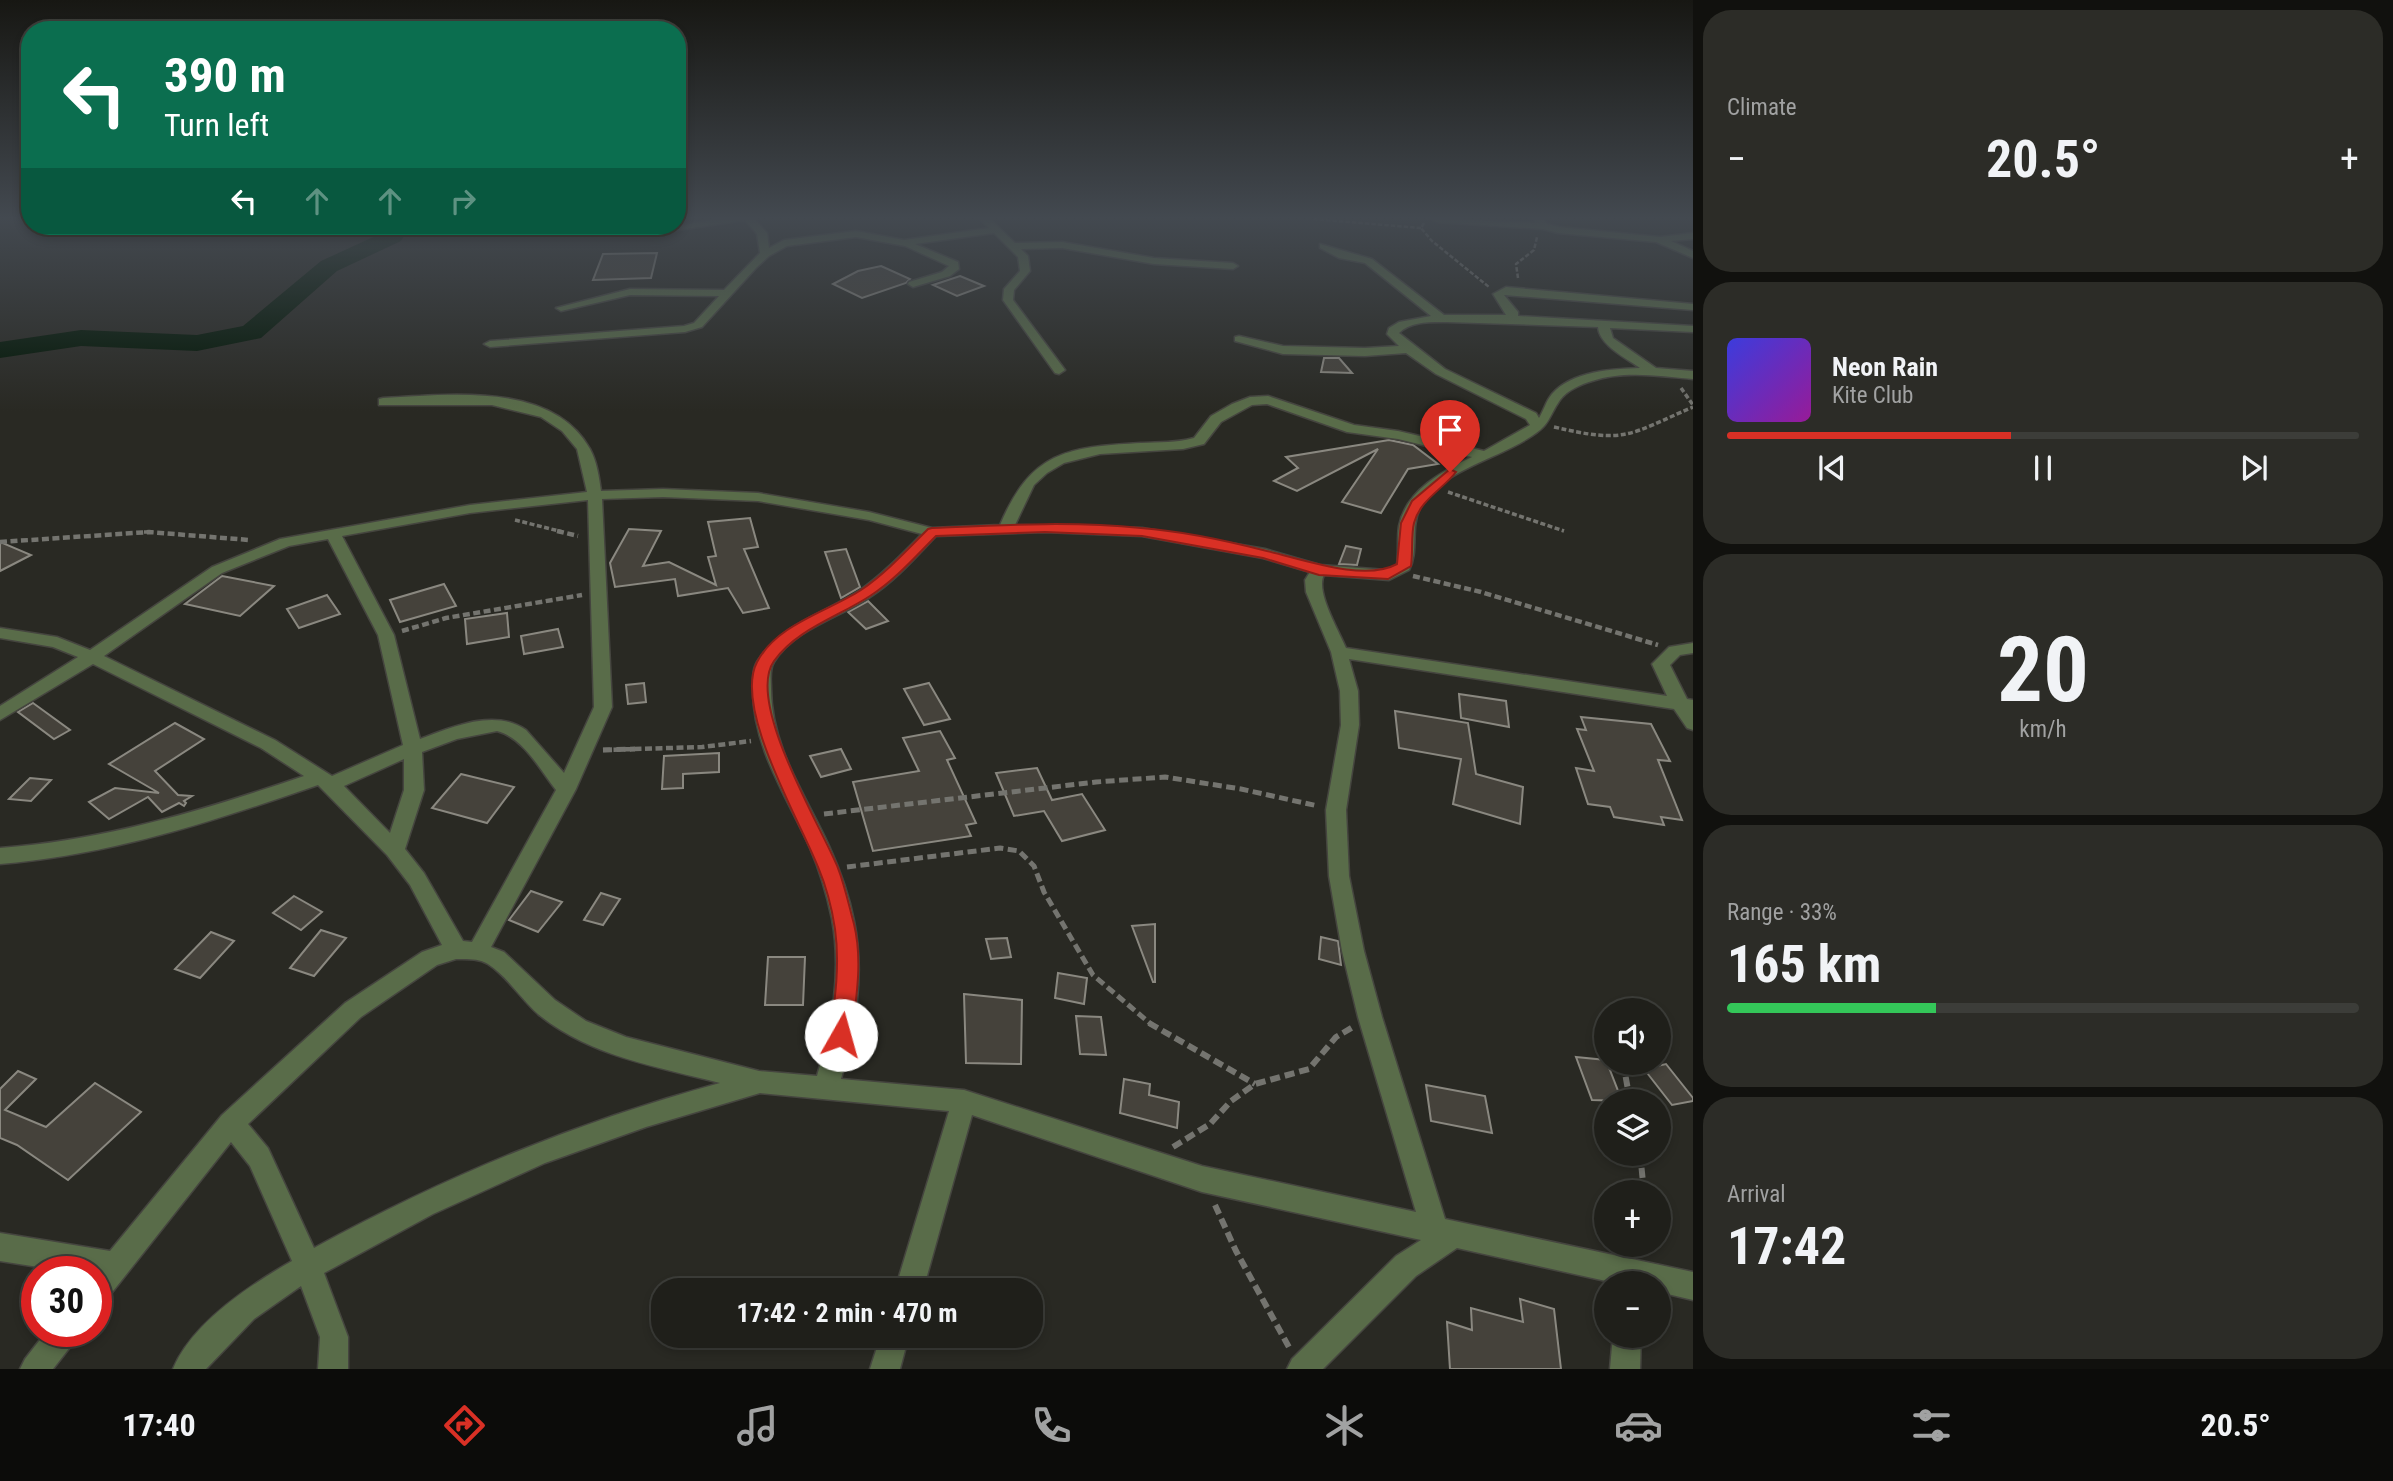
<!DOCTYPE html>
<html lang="en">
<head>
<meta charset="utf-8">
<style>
	body { margin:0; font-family:"Roboto Condensed",sans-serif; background:#2c2c27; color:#f1f3f6; height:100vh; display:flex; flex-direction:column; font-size:26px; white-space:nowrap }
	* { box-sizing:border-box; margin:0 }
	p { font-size:23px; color:#a1a2a2 }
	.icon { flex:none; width:38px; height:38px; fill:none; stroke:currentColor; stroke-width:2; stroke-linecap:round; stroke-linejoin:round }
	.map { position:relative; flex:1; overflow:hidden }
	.drawer { display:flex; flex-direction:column; gap:10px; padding:10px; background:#11110e; width:700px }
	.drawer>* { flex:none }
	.top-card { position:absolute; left:21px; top:21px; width:665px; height:214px; border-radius:28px; box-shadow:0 4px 10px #0003,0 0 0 2px #3c3d39; background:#0b6e4f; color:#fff; overflow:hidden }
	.controls { position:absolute; left:1594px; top:998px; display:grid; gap:14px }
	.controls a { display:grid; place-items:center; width:77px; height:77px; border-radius:50%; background:#1f1f1a; box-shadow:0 4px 10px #0003,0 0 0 2px #3c3d39; font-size:35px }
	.speed { position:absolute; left:21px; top:1256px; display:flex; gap:14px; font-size:35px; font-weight:700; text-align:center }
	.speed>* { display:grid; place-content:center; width:91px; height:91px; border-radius:50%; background:#1f1f1a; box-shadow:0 4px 10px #0003,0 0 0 2px #3c3d39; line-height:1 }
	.speed .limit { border:10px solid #d22; background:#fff; color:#111 }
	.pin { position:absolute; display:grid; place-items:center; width:60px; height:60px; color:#fff; margin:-72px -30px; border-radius:50% 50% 50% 0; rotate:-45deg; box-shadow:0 0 7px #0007 }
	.pin .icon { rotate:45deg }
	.me { position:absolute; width:77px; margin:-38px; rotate:7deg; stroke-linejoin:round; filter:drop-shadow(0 0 5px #0008) }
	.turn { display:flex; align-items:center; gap:24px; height:147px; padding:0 28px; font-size:32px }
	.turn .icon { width:91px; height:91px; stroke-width:2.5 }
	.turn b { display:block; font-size:49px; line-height:60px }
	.lanes { display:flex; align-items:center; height:66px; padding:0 28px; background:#0003; justify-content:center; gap:35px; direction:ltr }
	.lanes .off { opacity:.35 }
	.big { font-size:52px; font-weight:700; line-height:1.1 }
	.drawer .widget { flex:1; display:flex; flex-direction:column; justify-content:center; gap:10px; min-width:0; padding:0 24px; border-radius:28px; background:#2c2c27 }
	.drawer .dial { align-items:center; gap:0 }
	.dial b { font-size:91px; line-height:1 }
	.song { display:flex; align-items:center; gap:21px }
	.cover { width:84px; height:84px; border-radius:10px; background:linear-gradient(135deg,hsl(240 70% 55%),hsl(300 70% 35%)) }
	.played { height:7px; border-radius:4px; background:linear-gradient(90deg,#d93025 45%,#3c3d39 45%) }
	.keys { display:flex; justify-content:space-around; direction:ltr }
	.heat { display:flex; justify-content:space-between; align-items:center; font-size:38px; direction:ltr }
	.charge { height:10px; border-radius:5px; background:linear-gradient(90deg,#34c759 33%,#3c3d39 0) }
	.trip { position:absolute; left:651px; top:1278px; width:392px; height:70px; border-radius:28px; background:#1f1f1a; box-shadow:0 4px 10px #0003,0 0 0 2px #3c3d39; font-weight:700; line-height:70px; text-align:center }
	.menu { display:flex; height:112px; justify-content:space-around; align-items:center; background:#0c0c0a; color:#a1a2a2 }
	.menu .icon { width:49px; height:49px }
	.menu .selected { color:#d93025 }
	.menu b { font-size:32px; color:#f1f3f6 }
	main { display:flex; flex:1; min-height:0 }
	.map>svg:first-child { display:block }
</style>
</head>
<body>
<main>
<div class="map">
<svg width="1693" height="1369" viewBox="0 0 1693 1369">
	<rect width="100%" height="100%" fill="#292923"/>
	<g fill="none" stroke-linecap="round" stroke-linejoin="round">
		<path fill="#001503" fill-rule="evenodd" d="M382 226H404V236L401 241 337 271 261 338 197 351 81 346 0 358V342L81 330 197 335 243 326 321 261 382 233Z"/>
	</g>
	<g fill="#45423b" stroke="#8a8880" stroke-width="2">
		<path d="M657 253 651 278 593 280 603 254Z"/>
		<path d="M881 266 910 279 906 283 862 298 833 284 858 271Z"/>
		<path d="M960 276 984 286 957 296 933 285Z"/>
		<path d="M1324 358H1339L1352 373 1321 372Z"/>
		<path d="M1389 440 1413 445 1438 464 1408 469 1381 513 1342 502 1378 449 1297 491 1274 481 1298 468 1286 457Z"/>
		<path d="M750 518 758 547 744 549 769 608 743 613 728 588 678 596 675 579 615 587 610 563 629 529 661 531 643 566 669 562 716 585 708 557 716 556 708 522Z"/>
		<path d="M0 542 31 555 0 571Z"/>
		<path d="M1346 546 1361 549 1357 565 1339 564Z"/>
		<path d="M846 549 860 587 841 598 825 552Z"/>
		<path d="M222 576 274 586 240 616 185 604Z"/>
		<path d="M444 584 456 606 400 622 390 600Z"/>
		<path d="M327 595 340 614 299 628 287 609Z"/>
		<path d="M868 601 888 621 866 629 848 612Z"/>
		<path d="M507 613 509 637 467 644 465 619Z"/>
		<path d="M558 629 563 647 524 654 521 636Z"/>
		<path d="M644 683 646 702 628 704 626 685Z"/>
		<path d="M929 683 950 719 924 725 904 689Z"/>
		<path d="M1459 694 1506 701 1509 727 1461 718Z"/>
		<path d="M33 703 70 730 54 739 18 712Z"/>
		<path d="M1395 711 1468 723 1476 774 1523 787 1520 824 1453 804 1461 759 1399 748Z"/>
		<path d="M1581 717 1651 724 1670 761 1658 760 1682 820 1661 817 1664 825 1614 817 1610 807 1588 804 1576 768 1594 771 1577 729 1586 730Z"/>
		<path d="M175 723 204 739 155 771 178 795 192 796 184 801 186 803 184 806 179 803 162 812 148 797 109 819 89 802 115 788 159 793 109 764Z"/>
		<path d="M940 731 955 758 947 760 976 823 966 825 971 836 873 851 853 782 919 771 903 738Z"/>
		<path d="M841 749 851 769 821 777 810 756Z"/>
		<path d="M719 753V772L683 774V788L662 789 664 756Z"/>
		<path d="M1037 768 1052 800 1082 794 1105 830 1062 841 1044 811 1014 816 996 773Z"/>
		<path d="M461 774 514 787 487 823 432 808Z"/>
		<path d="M30 778 51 780 31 801 9 799Z"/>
		<path d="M531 891 562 902 538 932 509 920Z"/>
		<path d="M601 893 620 899 603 925 584 920Z"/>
		<path d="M294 896 322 912 301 930 273 913Z"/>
		<path d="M1155 924V982H1153L1132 926Z"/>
		<path d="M321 930 346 938 314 976 290 968Z"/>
		<path d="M211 932 234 941 200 978 175 969Z"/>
		<path d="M1321 937 1338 941 1341 965 1319 959Z"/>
		<path d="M1007 938 1011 957 991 959 986 939Z"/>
		<path d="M768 957H805L803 1005H765Z"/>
		<path d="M1058 973 1087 978 1084 1004 1055 998Z"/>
		<path d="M964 994 1022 1000 1021 1064 966 1063Z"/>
		<path d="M1076 1016 1101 1017 1106 1055 1080 1054Z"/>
		<path d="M1576 1057 1606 1060 1622 1101 1592 1100Z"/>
		<path d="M1666 1064 1693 1098V1101L1672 1105 1644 1069Z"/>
		<path d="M18 1071 36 1079 5 1110 46 1127 95 1083 141 1112 68 1180 17 1145 0 1138V1089Z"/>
		<path d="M1124 1079 1150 1084 1149 1095 1179 1102 1177 1128 1120 1113Z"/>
		<path d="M1426 1085 1485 1096 1492 1133 1431 1121Z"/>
		<path d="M1520 1299 1554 1309 1561 1369H1450L1447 1322 1472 1330 1471 1308 1523 1322Z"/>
	</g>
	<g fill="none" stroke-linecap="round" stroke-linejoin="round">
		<g stroke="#45453f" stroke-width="3">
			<g id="street">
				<path d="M720 219H754L767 233 769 248 784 240 856 231 904 240 989 228 980 219H990L1015 243 1062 242 1154 258 1233 263 1238 266 1233 269 1154 264 1062 248 1021 249 1028 256 1030 271 1014 290 1013 300 1065 370 1059 374 1055 373 1003 300 1004 289 1020 271 1018 257 994 233 915 244 958 262 959 269 950 276 913 287 908 284 909 282 942 272 949 266 905 246 856 237 787 246 769 256 756 268 702 327 685 332 490 347 484 344 490 341 684 326 694 323 719 296 630 295 561 311 556 308 630 289 724 290 760 253 757 234 745 220 645 235 640 232Z"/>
				<path d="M1432 219 1536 223 1533 219H1543L1547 224 1559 227 1660 237 1693 233V239L1671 241 1693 251V258L1656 242 1558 233 1543 229 1437 222Z"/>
				<path d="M1320 244 1372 259 1444 315H1506L1493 294 1506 287 1693 304V310L1504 295 1518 312V316L1693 326V332L1610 328 1613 338 1656 368 1693 371V379C1660 376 1624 370 1592 381 1582 384 1567 390 1560 400 1547 419 1551 425 1527 439 1494 460 1440 471 1420 508 1410 528 1419 552 1409 570L1389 580 1324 575C1315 591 1339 631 1346 648L1667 696 1652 664 1669 647 1693 643V653L1680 655 1670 665 1687 699 1693 700V730L1687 728 1674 709 1349 659 1358 691 1359 725 1346 810 1349 876 1364 951 1382 1017 1445 1219 1693 1272V1300L1659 1292V1283H1615L1457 1248 1416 1276 1323 1369H1287L1292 1359 1396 1256 1421 1240 1202 1192 972 1115 923 1290H895L949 1111 760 1093 646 1127 545 1163 433 1214 324 1273 348 1337V1369H318L320 1337 301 1286 254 1319 206 1369H173C192 1323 250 1285 292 1261L250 1166 231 1142 106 1300 96 1304V1272H70L0 1261V1233L110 1251 222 1115 345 1003 422 952 442 945 410 885 387 855 318 785C214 821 111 855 0 864V848C106 840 204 810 304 776L261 748 93 664 0 720V706L78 657 53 647 0 638V628L57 637 90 650 212 567 280 539 470 505 587 492 577 449 562 431 541 417 492 405H379V399L383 398C449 395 552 381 590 449 597 462 599 477 601 491L663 489 758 493 869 512 932 528 1000 525C1031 452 1066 447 1141 443 1159 442 1177 443 1194 438L1211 416 1232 404 1250 397 1268 396 1354 425 1398 431 1484 451 1530 425 1526 419 1436 374 1406 353 1365 356 1283 354 1235 341V337L1239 336 1283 346 1365 348 1399 346 1387 334 1389 328 1399 322 1431 316 1365 263 1339 258 1320 248ZM1447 322 1598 327C1599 345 1626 358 1640 368 1612 369 1572 371 1552 394 1546 401 1544 410 1539 418L1536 413 1445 369 1399 333C1411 321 1431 322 1447 322ZM1267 404 1347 432 1398 439 1472 457C1443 471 1406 490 1399 526 1397 539 1399 552 1397 565L1386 570 1320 565 1265 549 1142 528 1015 525 1034 485 1047 473 1064 463 1100 454 1183 449 1204 444 1221 422 1252 405ZM663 497 758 501 869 520 922 534C902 554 882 575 859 591 825 613 782 624 759 659 752 668 753 679 753 690 753 749 787 796 810 848 820 871 827 895 832 919 842 973 832 1025 817 1076L759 1071 626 1037 586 1021 555 1000 504 952 491 947 576 789 612 707 602 499ZM588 500 594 707 564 773 526 730C495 708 452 727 420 739L394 635 342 536 470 513ZM1045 532 1142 536 1263 558 1310 572 1305 580 1306 592 1331 652 1340 691 1341 725 1326 810 1329 876 1342 951 1358 1017 1416 1212 1202 1166 964 1090 841 1079C855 1027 865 975 854 921 849 895 840 870 829 846 805 794 771 747 771 688 771 680 769 670 774 662 794 629 839 618 870 597 895 581 915 558 936 536ZM328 539 378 635 403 745 332 776 275 740 104 656 222 573 289 546ZM497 731C524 738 540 770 556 790L472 942 463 941 424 873 405 849 424 790 422 752 457 739ZM404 759V790L390 833 344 786ZM456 959C466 959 478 958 488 964 507 976 521 999 538 1014 589 1056 658 1067 720 1083 574 1123 447 1176 314 1248L268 1148 248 1124 361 1017 437 965Z"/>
				<path d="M46 1332H78L74 1342 53 1369H20L25 1359Z"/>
				<path d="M881 1335H909L900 1369H870Z"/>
				<path d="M1613 1335H1641L1640 1369H1610Z"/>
			</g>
		</g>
		<g stroke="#74746f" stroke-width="2.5" stroke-dasharray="4.5 2" stroke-linecap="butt">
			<path d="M1313 219 1421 228"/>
			<path d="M1424 223 1421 228 1432 241 1489 287"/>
			<path d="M1518 278 1516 264 1534 250 1537 237"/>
		</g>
		<g stroke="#74746f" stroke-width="3.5" stroke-dasharray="5 2.5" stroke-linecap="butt">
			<path d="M1681 388 1693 405"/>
			<path d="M1554 427C1627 444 1628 435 1693 407"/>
			<path d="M1448 492 1564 531"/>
			<path d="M515 520 563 532"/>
			<path d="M144 532H153"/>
		</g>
		<g stroke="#74746f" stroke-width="4.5" stroke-dasharray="7 3.5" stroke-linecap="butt">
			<path d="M557 531 578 536"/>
			<path d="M0 542 149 532 249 540"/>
			<path d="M1413 576 1481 592 1658 645"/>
			<path d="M402 631 446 618 582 595"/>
			<path d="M603 750 702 747 751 741"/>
		</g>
		<g stroke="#74746f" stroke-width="5" stroke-dasharray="9 4.5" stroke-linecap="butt">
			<path d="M603 750 635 749"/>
			<path d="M824 814 1096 782 1165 777 1241 789 1318 806"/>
			<path d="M847 867 1000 848 1019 851 1034 866 1044 892 1093 975 1152 1025"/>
		</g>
		<g stroke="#74746f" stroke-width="6" stroke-dasharray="10 5" stroke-linecap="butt">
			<path d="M1149 1023 1255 1084"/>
			<path d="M1623 1062 1630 1101"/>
			<path d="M1173 1147 1210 1124 1231 1101 1255 1084 1309 1069 1336 1037 1353 1027"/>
			<path d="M1640 1153 1644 1192"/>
			<path d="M1215 1205 1236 1251 1290 1349"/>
		</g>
		<use href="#street" fill="#596c49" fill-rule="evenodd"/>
	</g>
	<linearGradient id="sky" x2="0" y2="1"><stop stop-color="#171713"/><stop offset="0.53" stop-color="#434950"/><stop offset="1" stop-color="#434950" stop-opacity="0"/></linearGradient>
	<rect width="1693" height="411" fill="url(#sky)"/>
	<path fill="#d93025" stroke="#8d1f18" stroke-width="2" d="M1450 469 1456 472C1443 489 1420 500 1414 523 1411 535 1413 552 1411 566L1388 579 1319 575 1263 558 1142 536 1045 532 936 536C915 557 895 580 870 596 838 617 797 629 774 661 745 702 821 826 838 868 845 886 849 906 854 924 863 961 856 998 852 1035L849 1041 841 1044 834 1041 830 1035C835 999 840 965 835 929 832 909 826 886 818 867 800 821 733 708 757 662 777 624 827 612 861 590 886 573 907 550 928 529L932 528C1002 525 1072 521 1141 528 1181 531 1228 541 1267 551 1302 559 1364 582 1397 564L1401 523 1412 501Z"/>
</svg>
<div class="controls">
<a><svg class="icon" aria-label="sound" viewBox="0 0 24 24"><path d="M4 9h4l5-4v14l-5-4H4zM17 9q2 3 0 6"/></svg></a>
<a><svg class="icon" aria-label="layers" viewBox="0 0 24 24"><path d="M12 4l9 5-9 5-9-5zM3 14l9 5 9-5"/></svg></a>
<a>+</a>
<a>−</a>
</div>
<div class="speed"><div class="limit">30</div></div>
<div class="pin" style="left:1450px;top:472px;background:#d93025"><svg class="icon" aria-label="arrive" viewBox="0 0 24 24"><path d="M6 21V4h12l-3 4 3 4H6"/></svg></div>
<svg class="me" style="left:841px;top:1035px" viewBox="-20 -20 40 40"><circle r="19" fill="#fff"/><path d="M0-13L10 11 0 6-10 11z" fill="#d93025"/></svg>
<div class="trip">17:42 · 2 min · 470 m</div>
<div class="top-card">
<div class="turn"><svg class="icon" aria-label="left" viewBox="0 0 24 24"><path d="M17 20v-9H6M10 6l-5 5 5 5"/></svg><div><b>390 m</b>Turn left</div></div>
<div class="lanes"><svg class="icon" aria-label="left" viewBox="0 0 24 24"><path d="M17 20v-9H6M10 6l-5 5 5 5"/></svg><svg class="icon off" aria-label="ahead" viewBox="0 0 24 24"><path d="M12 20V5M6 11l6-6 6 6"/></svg><svg class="icon off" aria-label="ahead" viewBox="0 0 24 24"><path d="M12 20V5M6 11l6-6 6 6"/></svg><svg class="icon off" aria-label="right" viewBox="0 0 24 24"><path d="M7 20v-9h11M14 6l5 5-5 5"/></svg></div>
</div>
</div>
<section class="drawer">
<div class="widget"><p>Climate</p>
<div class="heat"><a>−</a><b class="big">20.5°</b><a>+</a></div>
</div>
<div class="widget">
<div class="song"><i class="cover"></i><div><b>Neon Rain</b><p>Kite Club</p></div></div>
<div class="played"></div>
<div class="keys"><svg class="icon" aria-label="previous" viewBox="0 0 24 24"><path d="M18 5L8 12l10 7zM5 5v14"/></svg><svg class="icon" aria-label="pause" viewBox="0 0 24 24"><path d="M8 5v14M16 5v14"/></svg><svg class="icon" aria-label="next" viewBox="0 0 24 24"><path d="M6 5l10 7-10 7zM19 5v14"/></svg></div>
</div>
<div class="widget dial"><b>20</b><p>km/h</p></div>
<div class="widget"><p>Range · 33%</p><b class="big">165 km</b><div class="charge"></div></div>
<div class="widget"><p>Arrival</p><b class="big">17:42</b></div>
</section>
</main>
<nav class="menu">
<b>17:40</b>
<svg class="icon selected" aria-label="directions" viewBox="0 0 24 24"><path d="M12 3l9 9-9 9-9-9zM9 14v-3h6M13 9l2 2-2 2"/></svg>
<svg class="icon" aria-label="music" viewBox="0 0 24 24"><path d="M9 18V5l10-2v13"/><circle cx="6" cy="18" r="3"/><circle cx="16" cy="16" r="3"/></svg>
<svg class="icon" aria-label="phone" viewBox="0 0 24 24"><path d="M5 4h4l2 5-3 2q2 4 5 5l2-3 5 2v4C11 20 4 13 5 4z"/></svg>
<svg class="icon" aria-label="climate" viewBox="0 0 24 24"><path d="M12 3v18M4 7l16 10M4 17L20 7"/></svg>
<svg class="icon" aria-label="car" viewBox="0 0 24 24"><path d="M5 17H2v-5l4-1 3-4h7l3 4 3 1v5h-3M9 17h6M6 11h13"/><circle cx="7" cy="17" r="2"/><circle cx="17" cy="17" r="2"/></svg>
<svg class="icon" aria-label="filters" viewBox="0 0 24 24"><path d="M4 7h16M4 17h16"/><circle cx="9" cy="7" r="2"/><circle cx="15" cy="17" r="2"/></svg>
<b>20.5°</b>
</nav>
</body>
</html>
